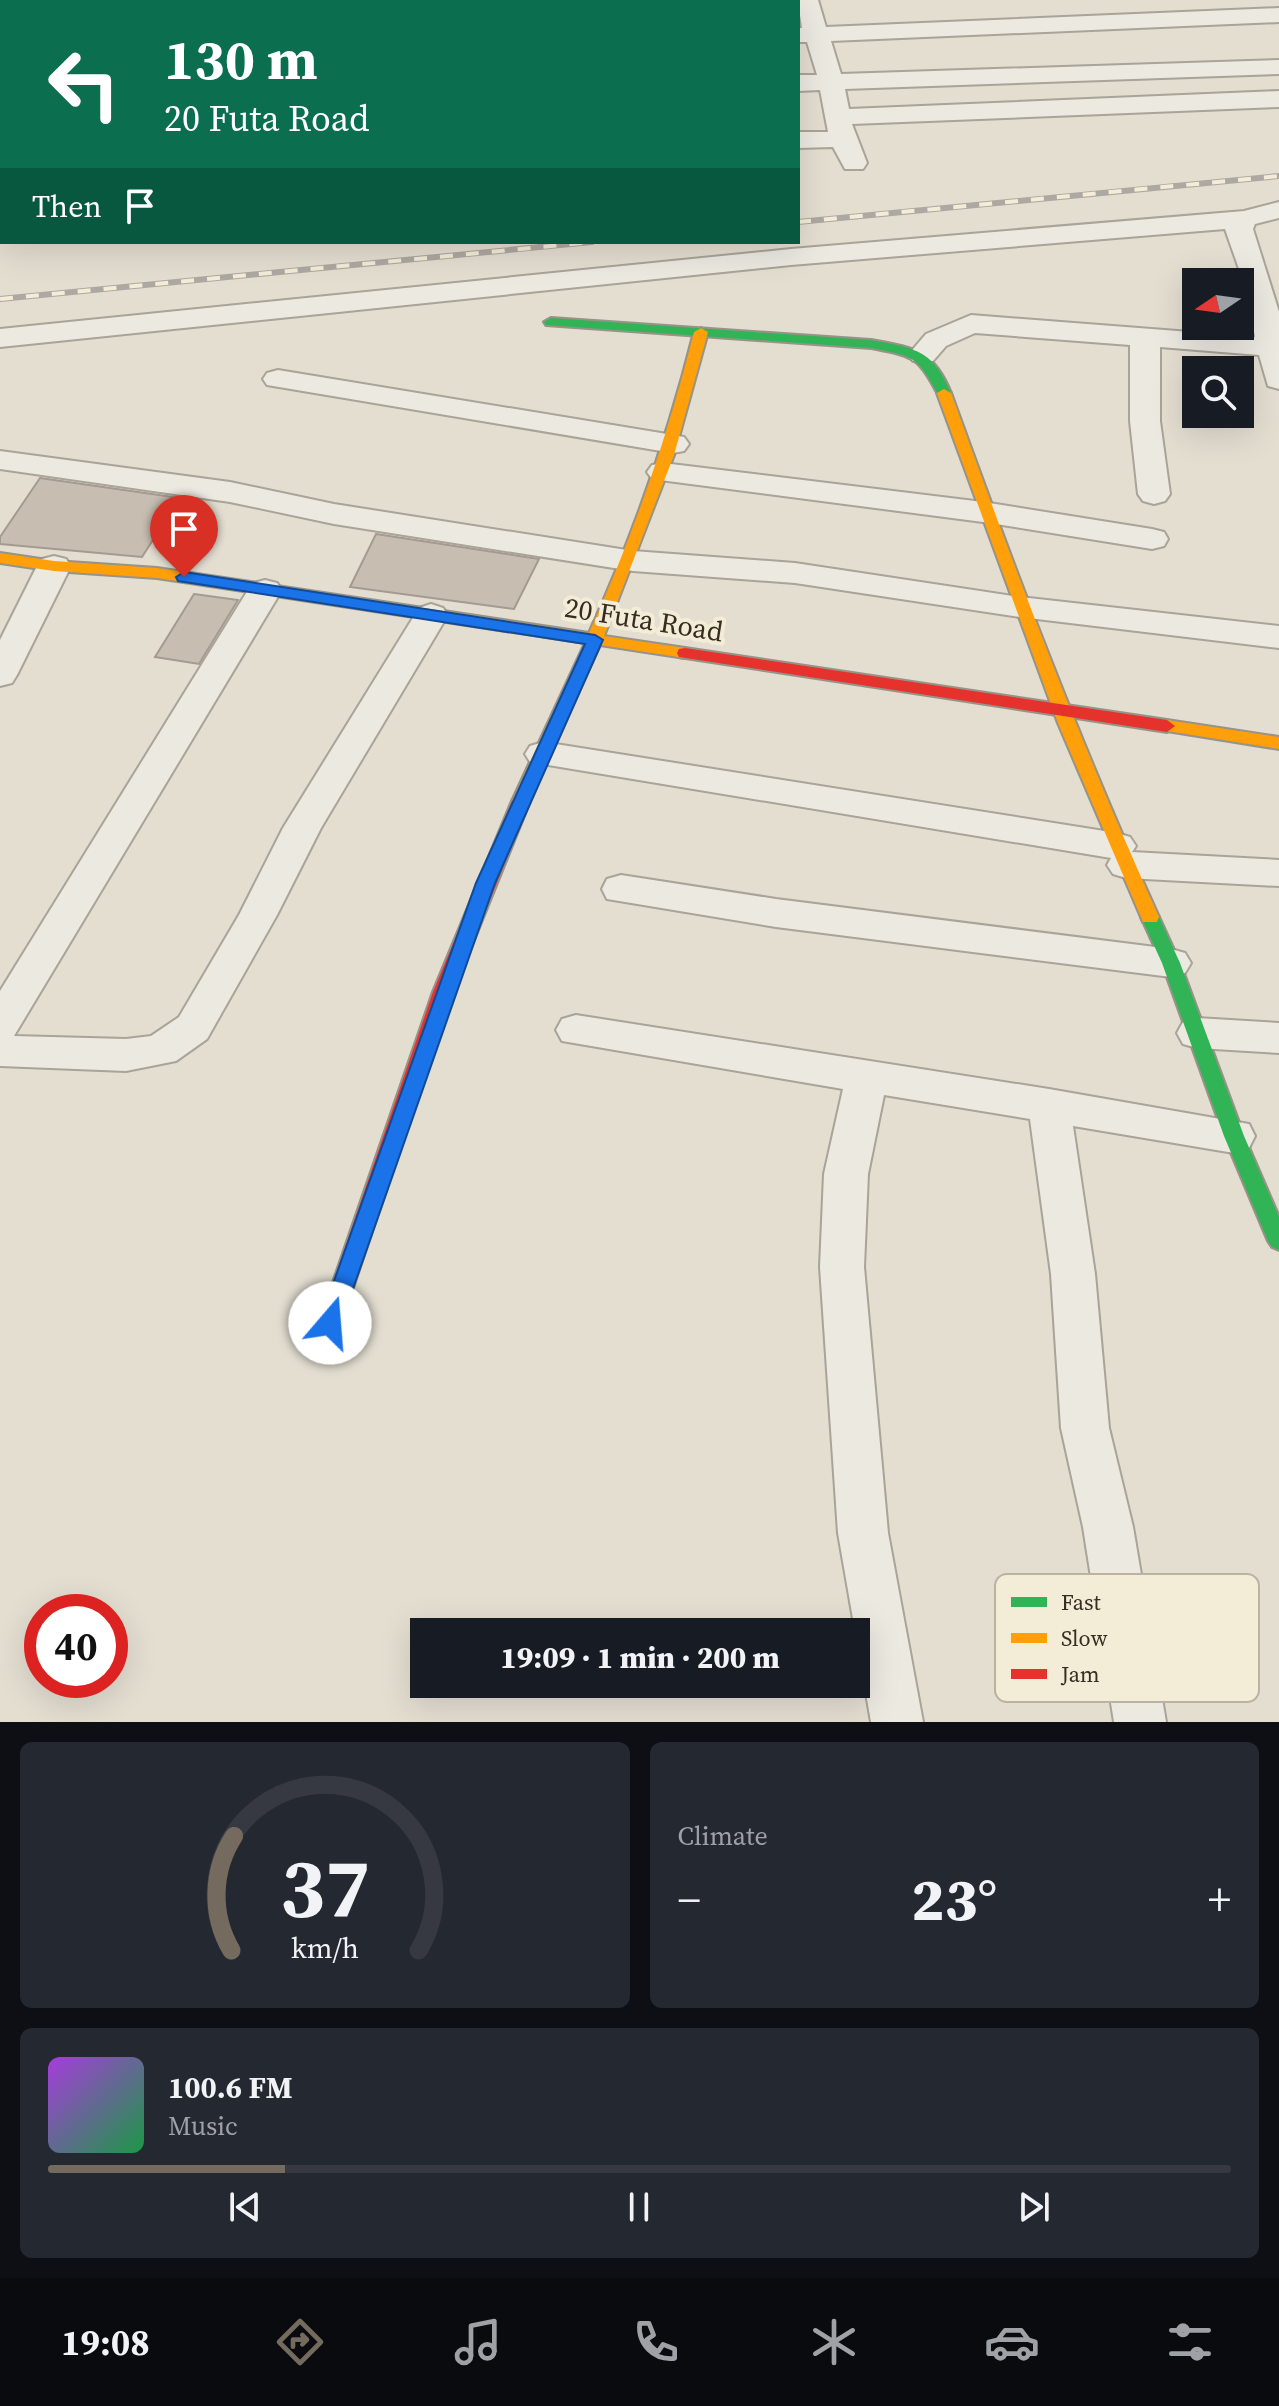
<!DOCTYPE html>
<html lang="en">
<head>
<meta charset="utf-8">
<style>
	body { margin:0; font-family:"Source Serif 4",serif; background:#242831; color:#f1f3f6; height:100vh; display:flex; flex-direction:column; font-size:30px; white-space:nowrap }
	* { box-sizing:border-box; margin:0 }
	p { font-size:26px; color:#9ea1a6 }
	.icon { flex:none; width:44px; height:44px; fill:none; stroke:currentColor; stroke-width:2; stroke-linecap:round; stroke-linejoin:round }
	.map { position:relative; height:1722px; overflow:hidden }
	.panel { display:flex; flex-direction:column; gap:20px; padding:20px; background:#0d0f14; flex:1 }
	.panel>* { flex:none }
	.banner { position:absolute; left:0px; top:0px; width:800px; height:244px; box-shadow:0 8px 32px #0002; background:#0b6e4f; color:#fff; overflow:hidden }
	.needle { width:52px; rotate:257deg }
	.buttons { position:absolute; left:1182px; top:268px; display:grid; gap:16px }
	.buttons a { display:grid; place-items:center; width:72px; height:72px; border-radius:0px; background:#171b24; box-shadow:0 8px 32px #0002; font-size:40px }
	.speed { position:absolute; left:24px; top:1594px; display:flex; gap:16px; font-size:40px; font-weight:700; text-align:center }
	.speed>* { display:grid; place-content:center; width:104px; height:104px; border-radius:50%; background:#171b24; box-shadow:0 8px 32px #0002; line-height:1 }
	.speed .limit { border:12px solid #d22; background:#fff; color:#111 }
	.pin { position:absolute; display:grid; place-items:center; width:68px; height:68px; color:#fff; margin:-82px -34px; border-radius:50% 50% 50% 0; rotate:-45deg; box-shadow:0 0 8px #0007 }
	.pin .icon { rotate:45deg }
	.me { position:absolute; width:88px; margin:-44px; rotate:18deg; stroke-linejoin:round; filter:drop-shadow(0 0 6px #0008) }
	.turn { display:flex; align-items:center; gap:28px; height:168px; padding:0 32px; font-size:36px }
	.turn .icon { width:104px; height:104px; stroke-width:2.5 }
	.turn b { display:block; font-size:56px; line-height:68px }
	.then { display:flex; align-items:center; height:76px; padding:0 32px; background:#0003; gap:16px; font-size:30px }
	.big { font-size:60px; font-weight:800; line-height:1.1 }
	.panel .tile { flex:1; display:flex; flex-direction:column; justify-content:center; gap:12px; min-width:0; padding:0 28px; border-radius:12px; background:#242831 }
	.panel .dial { align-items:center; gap:0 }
	.dial svg { height:208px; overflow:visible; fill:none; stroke:#363941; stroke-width:7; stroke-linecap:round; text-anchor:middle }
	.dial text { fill:#f1f3f6; stroke:none }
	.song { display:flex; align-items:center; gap:24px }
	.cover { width:96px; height:96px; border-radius:12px; background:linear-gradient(135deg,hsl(280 70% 55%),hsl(140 70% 35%)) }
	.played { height:8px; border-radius:4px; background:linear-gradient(90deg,#746a5e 20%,#363941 20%) }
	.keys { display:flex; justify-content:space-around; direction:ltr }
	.heat { display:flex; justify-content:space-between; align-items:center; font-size:44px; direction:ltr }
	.panel .tiles { flex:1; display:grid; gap:20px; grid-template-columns:1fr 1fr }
	.tile:last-child { grid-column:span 2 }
	.trip { position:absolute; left:410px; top:1618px; width:460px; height:80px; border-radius:0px; background:#171b24; box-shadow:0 8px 32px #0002; font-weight:800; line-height:80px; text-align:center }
	.dock { display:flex; height:128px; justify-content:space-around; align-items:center; background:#090b0e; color:#9ea1a6 }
	.dock .icon { width:56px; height:56px }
	.dock .current { color:#746a5e }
	.dock b { font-size:36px; color:#f1f3f6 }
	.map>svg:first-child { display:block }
</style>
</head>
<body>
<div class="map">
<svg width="1279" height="1722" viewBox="0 0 1279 1722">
	<rect width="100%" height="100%" fill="#e3ded0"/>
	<g fill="#c7bdb1" stroke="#a49a8f" stroke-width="2">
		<path d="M40 478 180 498 142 557 0 544V537Z"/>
		<path d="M376 534 539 559 514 609 350 587Z"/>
		<path d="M194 594 238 600 199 664 155 657Z"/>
	</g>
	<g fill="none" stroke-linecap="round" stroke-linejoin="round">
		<g stroke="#a9a398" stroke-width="4">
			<g id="street">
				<path d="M99 0H123L98 2Z"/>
				<path d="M219 0H243L218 2Z"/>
				<path d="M794 0H818L826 27 1279 8V22L831 41 841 74 1279 60V74L845 89 849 109 1279 91V107L852 124 867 163 863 169H845L833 147 798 148V132H828L820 90 798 91V75H817L807 42H798V28H802L798 2Z"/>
				<rect x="0" y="41" width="2" height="14"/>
				<path d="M2 166V185L0 186V167Z"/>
				<path d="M1279 202V218L1255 224 1253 229 1279 312V389L1268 386 1259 355 1160 347V421L1170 494 1165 501 1154 504 1143 501 1138 494 1130 421V345L975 333 946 346 933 361H913L908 355 926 334 971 315 1255 337 1245 286 1225 229 791 265 0 347V329L791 249 1244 211Z"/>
				<path d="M278 370 673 435 684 437 689 444 684 451 673 453 267 385 263 379 267 373Z"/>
				<path d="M0 451 230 482 334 504 633 551 795 563 1020 597 1279 626V648L1020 617 795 583 633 571 334 524 230 502 0 469Z"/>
				<path d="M663 463 983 502 1152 529 1164 532 1168 539 1164 546 1152 549 983 522 652 479 647 472 652 465Z"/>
				<path d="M54 556 66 559 71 566 17 675 12 683 0 686V640L37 566 42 559Z"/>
				<path d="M265 580 277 583 282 590 14 1036 126 1039 151 1036 179 1017 239 915 283 828 419 608 431 604 443 608 448 615 321 828 277 915 207 1039 176 1061 126 1071 0 1066V991L248 590 253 583Z"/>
				<path d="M543 742 1117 833 1130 837 1136 846 1132 852 1279 860V886L1126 878 1113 874 1107 865 1111 858 530 762 525 754 530 746Z"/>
				<path d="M621 875 776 899 1171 949 1185 953 1191 963 1185 973 1171 977 776 927 607 899 602 889 607 879Z"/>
				<path d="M576 1015 1049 1089 1249 1124 1255 1136 1249 1148 1234 1153 1073 1126 1095 1274 1109 1428 1133 1527 1166 1722H1114L1083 1527 1061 1428 1051 1274 1030 1119 884 1095 868 1174 864 1267 888 1533 923 1722H871L838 1533 820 1267 824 1174 843 1089 562 1041 556 1030 562 1019Z"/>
				<path d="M1197 1018 1279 1023V1053L1197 1048 1183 1044 1177 1033 1183 1022Z"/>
			</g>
		</g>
		<g stroke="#989388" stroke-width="4">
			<g id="fast">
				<path d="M551 318 871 340C914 348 933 349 951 393L949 396H939C917 356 916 357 871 348L546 325 544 322Z"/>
				<path d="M1150 910 1159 917 1180 963 1244 1136 1279 1217V1250L1272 1247 1268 1241 1224 1136 1162 963 1141 917Z"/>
			</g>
		</g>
		<g stroke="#989388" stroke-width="4">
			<g id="slow">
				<path d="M701 328 708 332 674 455 604 636 685 648 693 653 685 658 600 645 527 805 521 807 512 801 585 643 157 578 54 571 0 563V553L54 561 157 568 589 633C633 536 668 436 694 332Z"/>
				<path d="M944 389 951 393C1015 570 1081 746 1159 917L1157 922H1143L1141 917 1058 723 937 393Z"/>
				<path d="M1167 720 1279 737V749L1161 730 1159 726Z"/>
			</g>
		</g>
		<g stroke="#989388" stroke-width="4">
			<g id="jam">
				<path d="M685 648 1167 720 1175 726 1167 732 679 657 677 653 679 649Z"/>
				<path d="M521 795 530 801 453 992 341 1323 338 1329 330 1332 322 1329 319 1323 433 992 512 801Z"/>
			</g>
		</g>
		<use href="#street" fill="#ece9e1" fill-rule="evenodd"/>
		<use href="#fast" fill="#30b455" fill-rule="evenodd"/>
		<use href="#slow" fill="#ff9f0a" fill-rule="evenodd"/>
		<use href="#jam" fill="#e5322d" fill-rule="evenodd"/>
		<g stroke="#ada8a1" stroke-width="6">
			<g id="rail">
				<path d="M798 222 1279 176"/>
				<path d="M0 299 592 242"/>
			</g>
		</g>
		<use href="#rail" stroke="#f3ecd7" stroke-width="4" stroke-dasharray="13" stroke-linecap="butt"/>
	</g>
	<path fill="#1a73e8" stroke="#114b97" stroke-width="2" d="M184 572 595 635 603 640 495 883 341 1323 338 1330H322L319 1323 476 883 585 644 178 581 176 577Z"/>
	<g text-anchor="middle" stroke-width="8" stroke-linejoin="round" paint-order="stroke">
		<g font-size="28" fill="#382c21" stroke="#f3ecd7">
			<text transform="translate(644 619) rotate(9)" y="10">20 Futa Road</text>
		</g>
	</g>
	<rect x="995" y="1574" width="264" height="128" rx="12" fill="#f3ecd7" stroke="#bbb2a0" stroke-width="2"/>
	<rect x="1011" y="1597" width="36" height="10" fill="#30b455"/>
	<rect x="1011" y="1633" width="36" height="10" fill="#ff9f0a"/>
	<rect x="1011" y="1669" width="36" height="10" fill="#e5322d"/>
	<g font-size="22" fill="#382c21">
		<text x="1061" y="1610">Fast</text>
		<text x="1061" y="1646">Slow</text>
		<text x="1061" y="1682">Jam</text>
	</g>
</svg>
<div class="buttons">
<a><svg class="needle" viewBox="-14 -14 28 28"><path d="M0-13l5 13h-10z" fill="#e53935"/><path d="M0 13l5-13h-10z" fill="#9ea1a6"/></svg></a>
<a><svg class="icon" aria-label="search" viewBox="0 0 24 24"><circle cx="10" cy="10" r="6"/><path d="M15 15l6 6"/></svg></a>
</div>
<div class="speed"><div class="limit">40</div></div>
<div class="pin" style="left:184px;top:577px;background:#d93025"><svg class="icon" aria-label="arrive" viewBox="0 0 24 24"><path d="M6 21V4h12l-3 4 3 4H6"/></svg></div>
<svg class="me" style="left:330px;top:1323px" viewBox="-20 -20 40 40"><circle r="19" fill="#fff"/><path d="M0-13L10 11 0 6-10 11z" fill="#1a73e8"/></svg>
<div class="trip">19:09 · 1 min · 200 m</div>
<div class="banner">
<div class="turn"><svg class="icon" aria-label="left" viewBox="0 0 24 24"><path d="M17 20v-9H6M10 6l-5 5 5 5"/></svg><div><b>130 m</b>20 Futa Road</div></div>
<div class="then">Then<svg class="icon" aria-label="arrive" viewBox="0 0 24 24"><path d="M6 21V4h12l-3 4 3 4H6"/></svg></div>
</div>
</div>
<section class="panel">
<div class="tiles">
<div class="tile dial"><svg viewBox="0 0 100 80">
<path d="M14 69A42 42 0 1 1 86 69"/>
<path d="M14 69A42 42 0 0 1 15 25" stroke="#746a5e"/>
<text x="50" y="56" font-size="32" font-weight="700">37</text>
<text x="50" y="72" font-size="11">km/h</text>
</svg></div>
<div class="tile"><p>Climate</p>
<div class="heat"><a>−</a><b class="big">23°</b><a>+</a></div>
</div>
<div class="tile">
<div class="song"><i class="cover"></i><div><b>100.6 FM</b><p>Music</p></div></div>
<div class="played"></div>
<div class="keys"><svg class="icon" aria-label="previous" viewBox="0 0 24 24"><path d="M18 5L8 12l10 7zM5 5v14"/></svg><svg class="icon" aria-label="pause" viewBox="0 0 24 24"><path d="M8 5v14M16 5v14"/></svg><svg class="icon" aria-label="next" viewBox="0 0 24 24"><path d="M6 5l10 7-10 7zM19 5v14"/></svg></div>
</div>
</div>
</section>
<nav class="dock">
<b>19:08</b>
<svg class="icon current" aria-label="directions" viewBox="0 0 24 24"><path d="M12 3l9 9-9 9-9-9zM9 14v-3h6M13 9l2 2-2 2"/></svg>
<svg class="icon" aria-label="music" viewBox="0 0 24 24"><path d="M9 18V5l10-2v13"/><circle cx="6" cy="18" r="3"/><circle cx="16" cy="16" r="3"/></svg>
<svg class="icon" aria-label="phone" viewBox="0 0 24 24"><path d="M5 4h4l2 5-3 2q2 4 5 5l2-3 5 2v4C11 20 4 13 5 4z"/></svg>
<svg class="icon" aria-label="climate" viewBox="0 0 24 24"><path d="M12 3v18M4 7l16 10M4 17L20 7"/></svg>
<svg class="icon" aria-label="car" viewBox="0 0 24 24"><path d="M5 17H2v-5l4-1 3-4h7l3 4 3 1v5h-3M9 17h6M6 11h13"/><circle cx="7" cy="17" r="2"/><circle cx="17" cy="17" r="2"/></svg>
<svg class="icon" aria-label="filters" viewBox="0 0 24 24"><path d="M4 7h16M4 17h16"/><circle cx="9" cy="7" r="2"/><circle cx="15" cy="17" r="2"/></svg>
</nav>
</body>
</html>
